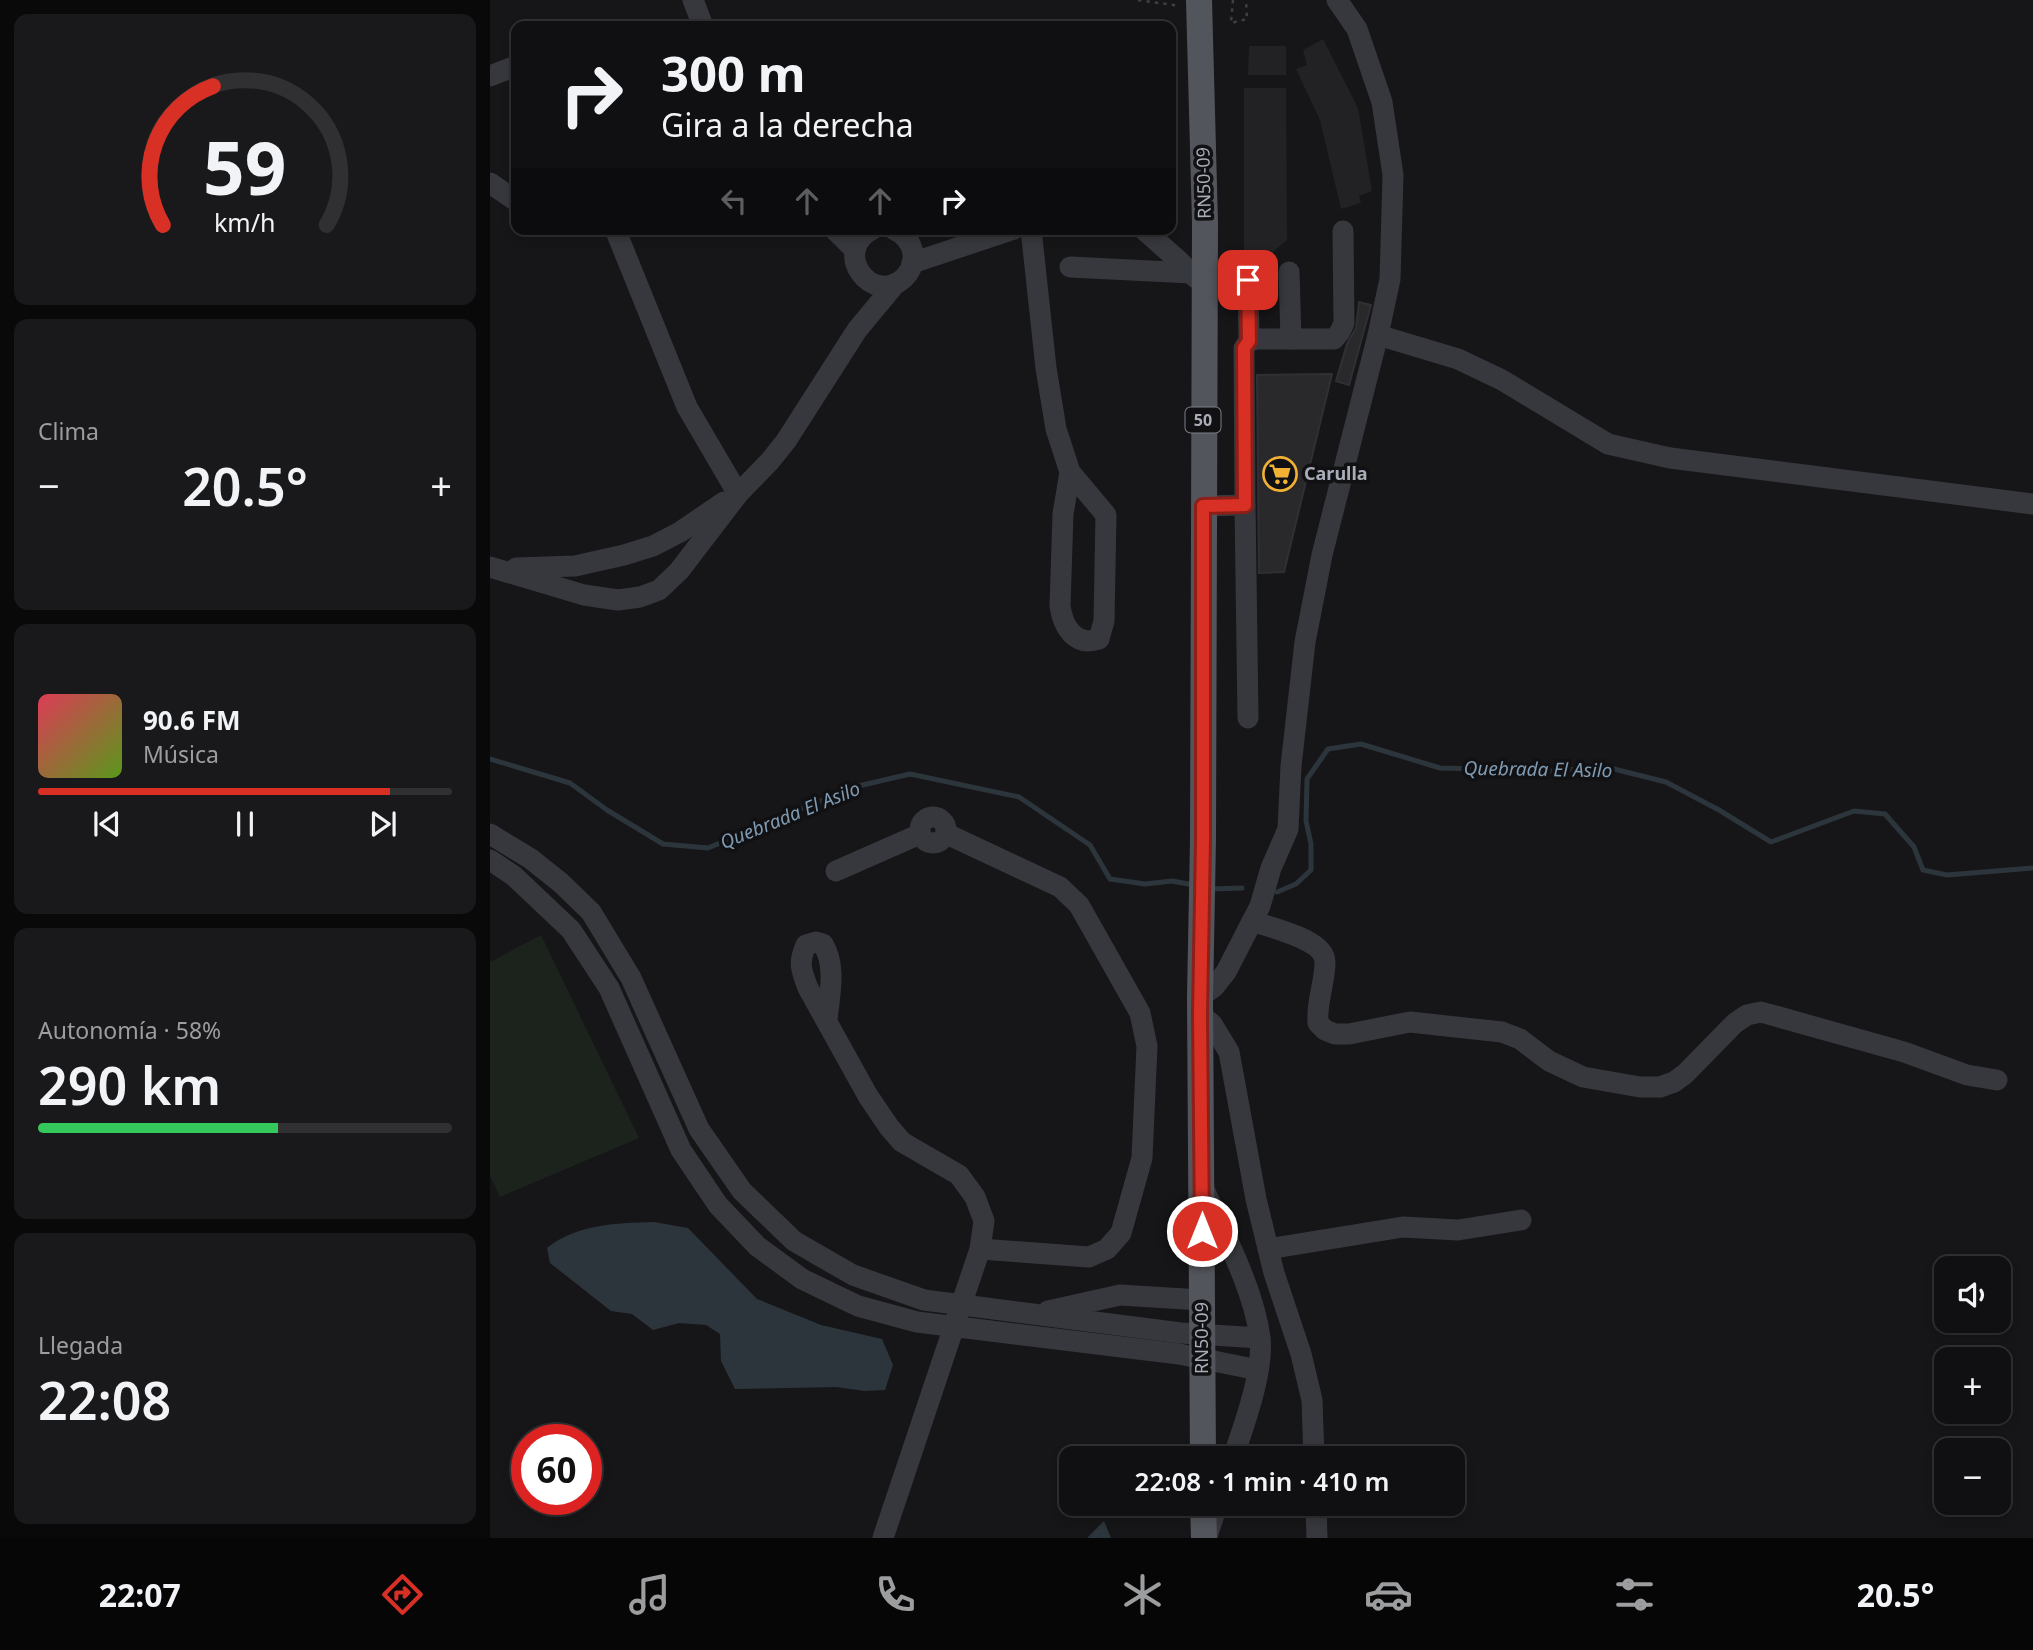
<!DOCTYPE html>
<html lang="es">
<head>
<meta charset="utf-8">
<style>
	body { margin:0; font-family:"Noto Sans",sans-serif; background:#19191b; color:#f1f3f6; height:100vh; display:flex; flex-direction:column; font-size:26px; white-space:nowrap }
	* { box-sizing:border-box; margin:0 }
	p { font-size:23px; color:#9c9d9f }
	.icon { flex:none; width:38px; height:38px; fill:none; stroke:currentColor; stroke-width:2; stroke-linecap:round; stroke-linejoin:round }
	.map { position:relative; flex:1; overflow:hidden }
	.sheet { display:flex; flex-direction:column; gap:14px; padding:14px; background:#09090a; width:490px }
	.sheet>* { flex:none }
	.guide { position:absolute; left:21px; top:21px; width:665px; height:214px; border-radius:14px; box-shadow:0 4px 10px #0003,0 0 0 2px #303032; background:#101012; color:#f1f3f6; overflow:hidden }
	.buttons { position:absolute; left:1444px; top:1256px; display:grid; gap:14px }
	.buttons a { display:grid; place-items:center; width:77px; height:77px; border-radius:14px; background:#101012; box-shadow:0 4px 10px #0003,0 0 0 2px #303032; font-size:35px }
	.speed { position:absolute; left:21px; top:1424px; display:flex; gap:14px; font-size:35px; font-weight:700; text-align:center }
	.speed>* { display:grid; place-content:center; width:91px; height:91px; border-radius:50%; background:#101012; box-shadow:0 4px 10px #0003,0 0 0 2px #303032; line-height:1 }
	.speed .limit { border:10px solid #d22; background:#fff; color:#111 }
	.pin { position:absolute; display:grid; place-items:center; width:60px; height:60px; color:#fff; margin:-30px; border-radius:14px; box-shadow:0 4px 10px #0006 }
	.me { position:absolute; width:77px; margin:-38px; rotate:0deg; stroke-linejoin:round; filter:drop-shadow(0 0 5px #0008) }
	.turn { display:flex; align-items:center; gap:24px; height:147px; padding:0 35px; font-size:32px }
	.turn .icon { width:91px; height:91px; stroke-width:2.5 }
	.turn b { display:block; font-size:49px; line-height:60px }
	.lanes { display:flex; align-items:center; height:66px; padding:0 35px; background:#0003; justify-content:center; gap:35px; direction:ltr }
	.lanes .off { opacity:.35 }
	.big { font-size:52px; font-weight:600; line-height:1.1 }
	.sheet .widget { flex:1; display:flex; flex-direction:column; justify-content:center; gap:10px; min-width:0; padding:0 24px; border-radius:14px; background:#19191b }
	.sheet .dial { align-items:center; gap:0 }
	.dial svg { height:182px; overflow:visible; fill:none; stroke:#303032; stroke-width:7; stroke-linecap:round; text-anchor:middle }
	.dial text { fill:#f1f3f6; stroke:none }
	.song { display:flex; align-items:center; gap:21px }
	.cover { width:84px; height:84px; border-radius:10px; background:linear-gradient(135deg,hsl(350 70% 55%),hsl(90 70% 35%)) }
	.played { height:7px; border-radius:4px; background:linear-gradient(90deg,#d93025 85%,#303032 85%) }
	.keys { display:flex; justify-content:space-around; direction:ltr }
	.heat { display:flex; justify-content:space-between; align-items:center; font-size:38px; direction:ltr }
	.charge { height:10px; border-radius:5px; background:linear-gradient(90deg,#34c759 58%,#303032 0) }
	.trip { position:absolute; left:569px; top:1446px; width:406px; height:70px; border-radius:14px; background:#101012; box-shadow:0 4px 10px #0003,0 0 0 2px #303032; font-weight:600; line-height:70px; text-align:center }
	.menu { display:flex; height:112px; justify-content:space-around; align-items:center; background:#060607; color:#9c9d9f }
	.menu .icon { width:49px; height:49px }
	.menu .active { color:#d93025 }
	.menu b { font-size:32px; color:#f1f3f6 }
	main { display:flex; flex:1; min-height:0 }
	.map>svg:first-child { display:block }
</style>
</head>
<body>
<main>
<section class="sheet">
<div class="widget dial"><svg viewBox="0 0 100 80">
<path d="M14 69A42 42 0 1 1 86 69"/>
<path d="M14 69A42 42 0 0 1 36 8" stroke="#d93025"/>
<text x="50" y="56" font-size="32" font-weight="700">59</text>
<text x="50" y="72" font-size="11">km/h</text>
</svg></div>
<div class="widget"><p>Clima</p>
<div class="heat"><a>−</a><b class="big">20.5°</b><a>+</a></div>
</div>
<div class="widget">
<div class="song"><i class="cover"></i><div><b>90.6 FM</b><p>Música</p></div></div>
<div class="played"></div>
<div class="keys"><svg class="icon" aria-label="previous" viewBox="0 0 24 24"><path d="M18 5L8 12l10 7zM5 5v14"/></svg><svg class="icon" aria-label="pause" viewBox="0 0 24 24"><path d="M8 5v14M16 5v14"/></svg><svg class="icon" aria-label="next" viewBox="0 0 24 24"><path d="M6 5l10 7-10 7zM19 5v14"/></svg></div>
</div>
<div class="widget"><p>Autonomía · 58%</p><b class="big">290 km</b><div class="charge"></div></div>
<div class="widget"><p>Llegada</p><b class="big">22:08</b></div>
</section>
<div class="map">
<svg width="1543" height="1538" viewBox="0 0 1543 1538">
	<rect width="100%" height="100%" fill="#161618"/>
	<g fill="#222225">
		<path d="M833 39 868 108 882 191 869 196 871 203 851 209 830 120 806 69 817 65 813 50Z"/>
		<path d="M759 46H796V75H758Z"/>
		<path d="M754 88H796L797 240 771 262 754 263Z"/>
	</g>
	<path fill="#1c231d" d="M51 935 149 1138 10 1197 0 1176V962Z"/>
	<g fill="#2c353c">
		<path d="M164 1222 198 1228 267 1299 331 1325 392 1339 403 1365 395 1390 375 1391 346 1387 245 1389 231 1361 230 1334 216 1325 189 1323 163 1330 142 1314 121 1311 60 1263 57 1248C87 1224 127 1223 164 1222Z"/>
		<path d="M614 1521 621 1538H597Z"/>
	</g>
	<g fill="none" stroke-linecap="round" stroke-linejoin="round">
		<g stroke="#2c353c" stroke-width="5">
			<path d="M0 759 80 783 117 810 173 844 218 848 364 787 420 774 529 797 600 845 620 879 655 884 682 881 704 885"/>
			<path d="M721 889 752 888"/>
			<path d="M787 892 806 884 821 870V844L816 821 817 779 838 749 871 744 950 768 1063 771 1116 767 1176 782 1229 810 1281 842 1364 811 1395 814 1424 847 1433 870 1457 875 1543 868"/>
		</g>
	</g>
	<g fill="#29292c" stroke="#303034" stroke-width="2">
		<path d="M869 302 881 305 859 385 846 381 857 344 866 328Z"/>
		<path d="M842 374 794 572 769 573 767 375Z"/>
	</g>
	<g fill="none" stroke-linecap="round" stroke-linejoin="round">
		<g stroke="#3d3f44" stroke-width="2.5" stroke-dasharray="3.5 5" stroke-linecap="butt">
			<path d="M648 0 690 6"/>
			<path d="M743 0 741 23 757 19 756 0"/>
		</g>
		<g stroke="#37383d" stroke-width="21">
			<path d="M203 0 213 26"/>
			<path d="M0 76 26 66"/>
			<path d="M0 183 26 201"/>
			<path d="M125 229 197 407 248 494"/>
			<path d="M344 229 365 250"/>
			<path d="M383 229C340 251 382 307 414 278 421 271 424 262 423 253 421 241 414 234 403 229"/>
			<path d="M541 229 556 368 566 429 580 472 616 515 614 621 609 639C585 647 573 627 570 606L573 514 580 472"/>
			<path d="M653 229 688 260 706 278"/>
			<path d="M422 263 524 229"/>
			<path d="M580 267 701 273"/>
			<path d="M799 272 801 339"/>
			<path d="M758 280 759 341"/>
			<path d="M888 335 968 359 1012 380 1118 444 1180 458 1543 504"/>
			<path d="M755 505 758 718"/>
			<path d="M713 506 755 505 754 348 759 341 767 339H844L850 332 854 323 853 231"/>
			<path d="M0 567 94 595 128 600 150 597 169 590 189 571 248 494 280 461 296 441 367 330 406 283"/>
			<path d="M26 568 85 566 134 555 163 546 190 532 234 502"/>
			<circle cx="443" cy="830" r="13"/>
			<path d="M0 834 41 859 71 883 101 912 141 978 209 1129 252 1191 304 1241 363 1275 434 1300 691 1333 770 1338"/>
			<path d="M457 834 570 887 589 905 650 1013 657 1046 652 1158 631 1233 617 1249 599 1257 490 1249"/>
			<path d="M0 860 24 876 81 930 119 988 191 1150 228 1205 267 1246 312 1279 368 1306 427 1322 689 1354 768 1370"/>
			<path d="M346 871 430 834"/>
			<path d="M762 921C781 928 835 939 835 962 835 983 826 1003 828 1023L835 1030 845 1034H859L920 1022 1012 1032 1030 1039 1059 1061 1093 1077 1150 1087H1170L1184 1082 1195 1074 1245 1023 1257 1015 1271 1012 1414 1052 1477 1075 1507 1080"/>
			<path d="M710 997 724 987 736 972 770 906 781 868 798 829 801 766 815 642 832 555 888 335 900 279 903 175 892 102 867 29 847 0"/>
			<path d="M710 1014 722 1024 739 1052 766 1199 784 1273 811 1354 822 1400 824 1458"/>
			<path d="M337 1021C339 996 347 967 333 944L326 942 316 945C308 963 311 970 318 988L378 1096 399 1127 412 1142 469 1175 485 1197 494 1221 490 1249 393 1538"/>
			<path d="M713 1187C733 1232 764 1289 770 1338 774 1371 754 1425 743 1458"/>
			<path d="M778 1249 913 1227 968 1230 1031 1220"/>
			<path d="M558 1311 630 1295 711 1300"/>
			<path d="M826 1503 827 1538"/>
			<path d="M717 1536 728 1503"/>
		</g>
		<g stroke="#53555c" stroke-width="26">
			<path d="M709 0 715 223 713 840 710 997 713 1458"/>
			<path d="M713 1503 714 1538"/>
		</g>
	</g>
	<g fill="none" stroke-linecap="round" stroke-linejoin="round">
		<g stroke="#8d1f18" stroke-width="18">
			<path id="route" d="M712 1231 710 1014 713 840V506L755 505 754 348 759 341 758 280"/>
		</g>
		<use href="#route" stroke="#d93025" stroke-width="12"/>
	</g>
	<defs>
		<g id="supermarket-ring" transform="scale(1.75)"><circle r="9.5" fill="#111113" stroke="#f2b134" stroke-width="1.5"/><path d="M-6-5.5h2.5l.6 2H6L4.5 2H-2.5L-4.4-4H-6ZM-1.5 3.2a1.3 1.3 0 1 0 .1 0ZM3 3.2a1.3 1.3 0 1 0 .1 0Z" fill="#f2b134"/></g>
	</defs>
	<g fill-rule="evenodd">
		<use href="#supermarket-ring" x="790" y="474"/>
	</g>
	<g text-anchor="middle" stroke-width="7" stroke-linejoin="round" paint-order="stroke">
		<rect fill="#111113" stroke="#7b7e86" stroke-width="2" x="695.5" y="407.5" width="35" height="25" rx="5"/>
		<g font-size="16" font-weight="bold" fill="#a8adb8">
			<text x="713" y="426">50</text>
		</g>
		<g font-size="18" fill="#a8adb8" stroke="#111113">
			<text transform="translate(714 183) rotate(-91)" y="6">RN50-09</text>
			<text transform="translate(712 1338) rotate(-90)" y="6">RN50-09</text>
		</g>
		<g font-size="18" font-weight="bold" fill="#a8adb8" stroke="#111113" text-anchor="start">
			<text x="814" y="480">Carulla</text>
		</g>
		<g font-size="19" font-style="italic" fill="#7f9bb3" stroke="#111113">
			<text transform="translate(1048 769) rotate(1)" y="7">Quebrada El Asilo</text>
			<text transform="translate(300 815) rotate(-22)" y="7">Quebrada El Asilo</text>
		</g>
	</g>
</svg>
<div class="buttons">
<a><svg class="icon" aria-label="sound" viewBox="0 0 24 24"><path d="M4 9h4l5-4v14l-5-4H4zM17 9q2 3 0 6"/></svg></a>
<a>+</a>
<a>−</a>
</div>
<div class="speed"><div class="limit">60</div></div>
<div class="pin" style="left:758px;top:280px;background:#d93025"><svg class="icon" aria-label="arrive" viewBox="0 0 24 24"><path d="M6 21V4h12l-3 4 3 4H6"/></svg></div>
<svg class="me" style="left:712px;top:1231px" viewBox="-20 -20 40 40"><circle r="17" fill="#d93025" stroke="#fff" stroke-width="3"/><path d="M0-11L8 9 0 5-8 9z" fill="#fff"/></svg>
<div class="trip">22:08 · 1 min · 410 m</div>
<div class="guide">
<div class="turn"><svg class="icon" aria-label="right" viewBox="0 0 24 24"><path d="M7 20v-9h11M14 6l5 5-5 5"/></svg><div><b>300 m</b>Gira a la derecha</div></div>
<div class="lanes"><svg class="icon off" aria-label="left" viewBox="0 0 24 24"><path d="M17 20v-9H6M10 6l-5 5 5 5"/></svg><svg class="icon off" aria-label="ahead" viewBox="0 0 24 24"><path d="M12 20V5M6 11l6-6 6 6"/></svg><svg class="icon off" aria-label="ahead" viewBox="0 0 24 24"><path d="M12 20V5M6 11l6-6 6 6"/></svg><svg class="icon" aria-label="right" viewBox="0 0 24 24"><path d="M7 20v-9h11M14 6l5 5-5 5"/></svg></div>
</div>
</div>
</main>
<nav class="menu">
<b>22:07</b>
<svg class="icon active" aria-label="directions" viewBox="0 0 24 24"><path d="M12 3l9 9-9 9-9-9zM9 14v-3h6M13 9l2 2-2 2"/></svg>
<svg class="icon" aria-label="music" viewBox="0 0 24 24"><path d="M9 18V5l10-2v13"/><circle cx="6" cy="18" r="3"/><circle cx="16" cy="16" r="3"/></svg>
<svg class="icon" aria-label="phone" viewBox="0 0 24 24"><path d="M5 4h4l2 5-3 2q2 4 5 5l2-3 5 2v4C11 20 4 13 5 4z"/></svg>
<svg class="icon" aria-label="climate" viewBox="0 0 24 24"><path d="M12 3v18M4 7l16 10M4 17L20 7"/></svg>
<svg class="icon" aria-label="car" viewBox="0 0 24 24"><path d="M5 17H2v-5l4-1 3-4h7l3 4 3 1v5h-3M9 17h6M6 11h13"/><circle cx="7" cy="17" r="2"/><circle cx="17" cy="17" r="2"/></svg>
<svg class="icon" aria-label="filters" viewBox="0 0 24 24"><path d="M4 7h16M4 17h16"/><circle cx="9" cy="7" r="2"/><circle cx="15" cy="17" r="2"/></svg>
<b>20.5°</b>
</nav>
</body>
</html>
